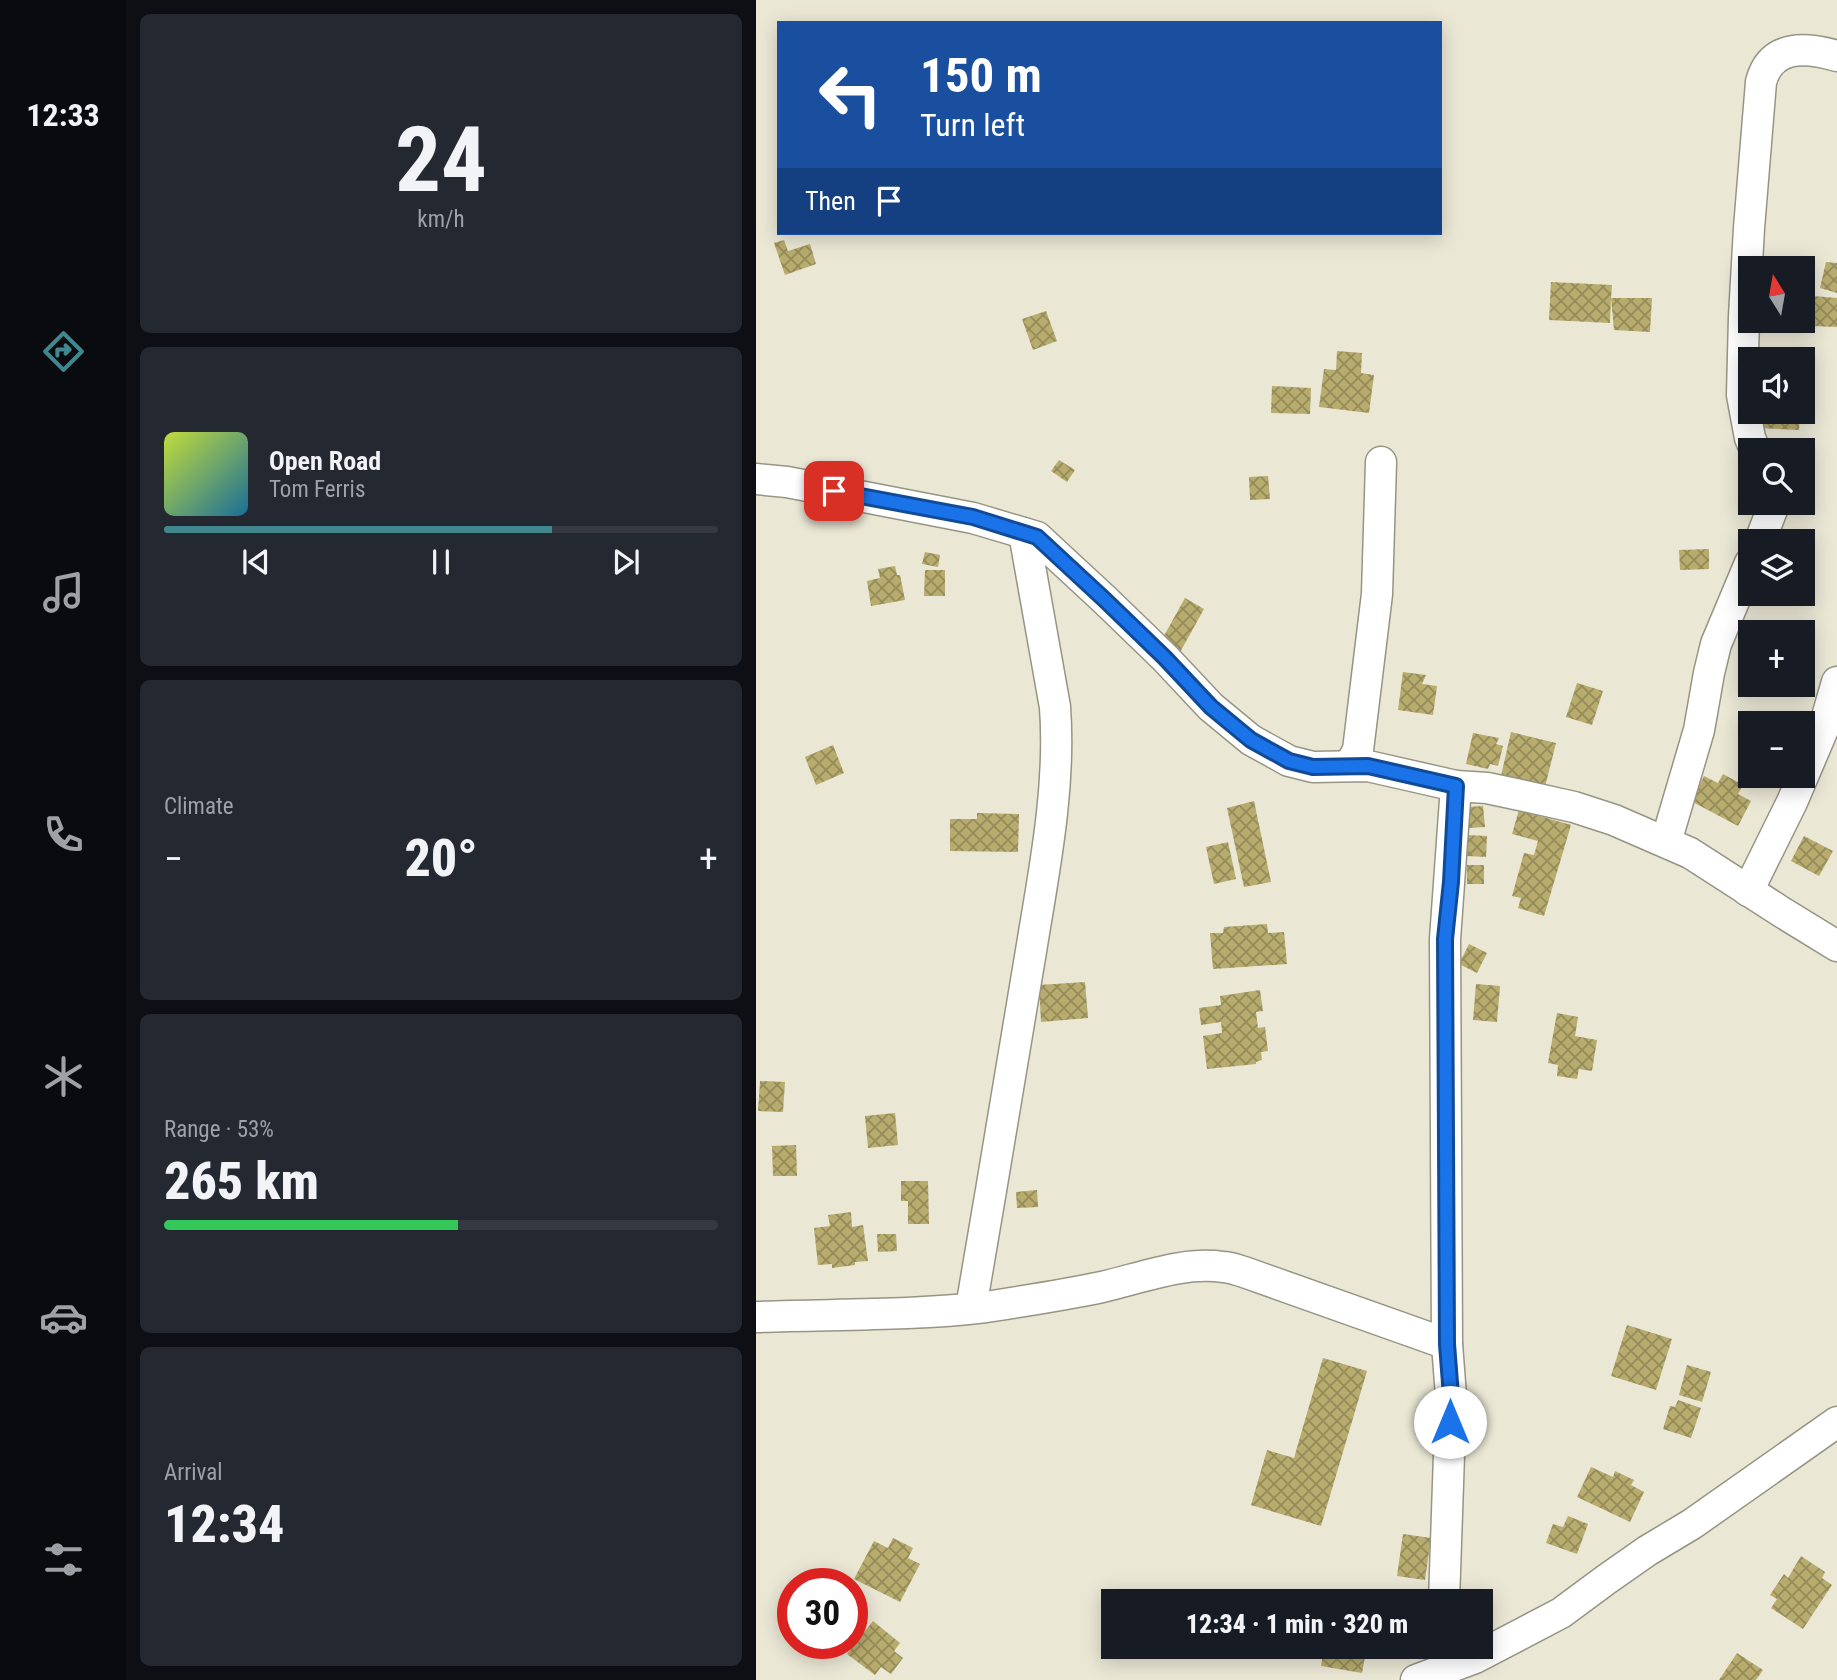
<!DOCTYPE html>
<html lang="en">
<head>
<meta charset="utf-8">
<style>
	body { margin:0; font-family:"Roboto Condensed",sans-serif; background:#242831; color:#f1f3f6; height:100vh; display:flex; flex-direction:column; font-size:26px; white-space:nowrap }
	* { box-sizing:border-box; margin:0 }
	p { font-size:23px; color:#9ea1a6 }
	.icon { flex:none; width:38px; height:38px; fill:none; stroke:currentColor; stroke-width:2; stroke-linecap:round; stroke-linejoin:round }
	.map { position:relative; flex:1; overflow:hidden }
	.side { display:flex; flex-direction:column; gap:14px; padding:14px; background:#0d0f14; width:630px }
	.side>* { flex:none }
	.hud { position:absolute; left:21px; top:21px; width:665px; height:214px; border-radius:0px; box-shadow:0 4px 18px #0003; background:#1a4fa0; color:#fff; overflow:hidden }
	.needle { width:46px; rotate:349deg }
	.fabs { position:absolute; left:982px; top:256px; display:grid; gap:14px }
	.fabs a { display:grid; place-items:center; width:77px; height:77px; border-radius:0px; background:#171b24; box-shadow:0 4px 18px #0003; font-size:35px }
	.speed { position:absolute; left:21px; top:1568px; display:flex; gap:14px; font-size:35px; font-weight:700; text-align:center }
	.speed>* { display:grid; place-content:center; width:91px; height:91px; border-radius:50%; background:#171b24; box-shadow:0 4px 18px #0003; line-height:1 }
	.speed .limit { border:10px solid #d22; background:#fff; color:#111 }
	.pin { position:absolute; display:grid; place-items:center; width:60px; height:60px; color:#fff; margin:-30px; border-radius:14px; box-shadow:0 4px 10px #0006 }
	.me { position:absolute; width:77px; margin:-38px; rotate:0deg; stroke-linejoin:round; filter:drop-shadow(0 0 5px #0008) }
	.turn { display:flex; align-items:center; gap:24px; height:147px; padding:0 28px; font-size:32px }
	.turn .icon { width:91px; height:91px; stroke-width:2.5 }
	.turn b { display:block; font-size:49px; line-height:60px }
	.then { display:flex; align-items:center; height:66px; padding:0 28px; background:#0003; gap:14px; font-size:26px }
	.big { font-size:52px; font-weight:800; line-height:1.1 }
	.side .card { flex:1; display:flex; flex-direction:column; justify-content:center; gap:10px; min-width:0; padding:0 24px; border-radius:10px; background:#242831 }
	.side .dial { align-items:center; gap:0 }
	.dial b { font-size:91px; line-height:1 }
	.song { display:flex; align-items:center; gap:21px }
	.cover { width:84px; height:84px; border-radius:10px; background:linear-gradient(135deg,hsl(70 70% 55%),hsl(200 70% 35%)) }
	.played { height:7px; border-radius:4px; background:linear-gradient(90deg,#40878f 70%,#363941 70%) }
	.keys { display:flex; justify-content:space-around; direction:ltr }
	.heat { display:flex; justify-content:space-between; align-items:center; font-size:38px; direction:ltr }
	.charge { height:10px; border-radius:5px; background:linear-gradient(90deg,#34c759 53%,#363941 0) }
	.trip { position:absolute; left:345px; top:1589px; width:392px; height:70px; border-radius:0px; background:#171b24; box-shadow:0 4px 18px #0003; font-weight:800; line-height:70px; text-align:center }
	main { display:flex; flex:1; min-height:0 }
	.tabs { display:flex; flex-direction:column; width:126px; justify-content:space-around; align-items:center; background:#090b0e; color:#9ea1a6 }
	.tabs .icon { width:49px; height:49px }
	.tabs .active { color:#40878f }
	.tabs b { font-size:32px; color:#f1f3f6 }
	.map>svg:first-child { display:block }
</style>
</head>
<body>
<main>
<nav class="tabs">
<b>12:33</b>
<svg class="icon active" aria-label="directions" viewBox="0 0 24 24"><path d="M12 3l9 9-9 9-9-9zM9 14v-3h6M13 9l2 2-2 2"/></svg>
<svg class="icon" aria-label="music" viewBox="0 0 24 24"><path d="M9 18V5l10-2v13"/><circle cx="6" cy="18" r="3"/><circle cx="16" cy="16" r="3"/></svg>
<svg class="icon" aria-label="phone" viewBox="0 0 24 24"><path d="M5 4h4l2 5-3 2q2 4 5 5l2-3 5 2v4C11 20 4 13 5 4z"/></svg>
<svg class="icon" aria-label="climate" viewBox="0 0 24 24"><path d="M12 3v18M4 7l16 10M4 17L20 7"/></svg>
<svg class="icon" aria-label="car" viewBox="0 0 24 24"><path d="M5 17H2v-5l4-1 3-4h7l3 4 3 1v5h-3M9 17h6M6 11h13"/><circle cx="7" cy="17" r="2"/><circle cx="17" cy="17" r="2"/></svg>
<svg class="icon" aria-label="filters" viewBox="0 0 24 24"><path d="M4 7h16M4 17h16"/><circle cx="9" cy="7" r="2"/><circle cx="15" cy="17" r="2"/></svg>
</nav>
<section class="side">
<div class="card dial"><b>24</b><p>km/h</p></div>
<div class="card">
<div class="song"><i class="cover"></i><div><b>Open Road</b><p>Tom Ferris</p></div></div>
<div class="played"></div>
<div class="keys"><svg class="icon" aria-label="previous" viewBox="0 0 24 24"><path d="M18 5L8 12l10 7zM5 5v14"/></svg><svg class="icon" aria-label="pause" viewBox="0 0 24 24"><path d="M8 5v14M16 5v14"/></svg><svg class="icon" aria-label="next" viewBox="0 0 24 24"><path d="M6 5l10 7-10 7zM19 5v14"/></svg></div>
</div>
<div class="card"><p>Climate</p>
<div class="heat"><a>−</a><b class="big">20°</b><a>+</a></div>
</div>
<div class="card"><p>Range · 53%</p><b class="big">265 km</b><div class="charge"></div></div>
<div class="card"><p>Arrival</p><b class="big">12:34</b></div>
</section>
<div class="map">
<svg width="1081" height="1680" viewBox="0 0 1081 1680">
	<defs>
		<pattern id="building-cross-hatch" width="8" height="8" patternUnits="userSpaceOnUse" patternTransform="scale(1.75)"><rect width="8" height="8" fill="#b7ab6d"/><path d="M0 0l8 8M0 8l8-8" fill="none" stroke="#958b59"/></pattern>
	</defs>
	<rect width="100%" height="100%" fill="#eae7d5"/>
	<g fill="url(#building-cross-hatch)">
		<path d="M28 240 32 251 54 244 60 264 29 275 18 243Z"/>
		<path d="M1070 262 1081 263V293L1064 288Z"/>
		<path d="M795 282 856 285 855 298H896L894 332 858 330 855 298 854 323 793 320Z"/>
		<path d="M1057 296 1081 298V327L1055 326Z"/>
		<path d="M290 311 301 341 277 350 266 319Z"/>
		<path d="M581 351 606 353 605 373 618 375 613 413 563 407 568 369 580 370Z"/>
		<path d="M516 386 555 388 554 414 515 413Z"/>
		<path d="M1001 411H1044L1043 430 1000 428Z"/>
		<path d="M303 460 319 470 311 482 295 471Z"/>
		<path d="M512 476 514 499 494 500 493 477Z"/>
		<path d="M953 549V569L924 570 923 550Z"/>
		<path d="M169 552 184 555 182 567 166 564Z"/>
		<path d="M139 566 141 575H144L149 600 115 606 111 581 124 578 122 569Z"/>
		<path d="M169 570H189V596H168Z"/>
		<path d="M429 598 448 609 423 654 404 643Z"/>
		<path d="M647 672 670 675 666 684 681 686 677 715 642 710Z"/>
		<path d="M821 683 847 691 836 725 810 717Z"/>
		<path d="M755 732 800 743 789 787 745 776Z"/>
		<path d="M717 733 743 738 740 744 747 746 742 766 734 764 732 769 710 764Z"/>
		<path d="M77 745 88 773 60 785 49 757Z"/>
		<path d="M967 774 987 785 982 794 995 801 982 826 935 801 948 776 962 783Z"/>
		<path d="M498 801 515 882 488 887 471 808Z"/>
		<path d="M727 806 729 827 713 828 711 807Z"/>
		<path d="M763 810 815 825 788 916 762 908 765 898 756 896 768 853 778 855 782 841 756 834Z"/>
		<path d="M221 813 263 814 262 852 194 851V819H221Z"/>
		<path d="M711 835 731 836 730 857 711 856Z"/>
		<path d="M1048 836 1077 851 1063 876 1035 861Z"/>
		<path d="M472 842 480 879 458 884 450 847Z"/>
		<rect x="711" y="865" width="17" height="19"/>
		<path d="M511 924 512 933 528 932 531 964 457 969 454 933H467L468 927Z"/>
		<path d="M713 944 731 953 721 973 703 964Z"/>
		<path d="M329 982 332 1018 285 1022 283 985Z"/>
		<path d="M720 984 744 986 741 1022 717 1020Z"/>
		<path d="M504 990 507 1011 500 1012 502 1028 509 1027 512 1051 505 1052 506 1060 500 1062V1064L451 1069 447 1036 466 1033 465 1022 445 1025 443 1008 465 1005 464 996Z"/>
		<path d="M801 1013 822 1017 819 1036 841 1040 836 1071 823 1069 821 1079 801 1076 802 1065 792 1063Z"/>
		<path d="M4 1081 29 1082 27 1112 2 1111Z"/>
		<path d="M139 1113 142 1145 112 1148 109 1116Z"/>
		<path d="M40 1145 41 1176H17L16 1146Z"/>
		<path d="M145 1181H172L173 1224H152V1201H145Z"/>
		<path d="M281 1190 282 1207 261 1208 260 1192Z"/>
		<path d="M95 1212 96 1227 107 1225 112 1261 99 1262V1265L76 1268V1264L62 1265 58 1228 74 1226 72 1215Z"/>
		<path d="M121 1234H140L141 1251 122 1252Z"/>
		<path d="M871 1325 916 1339 900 1390 855 1376Z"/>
		<path d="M567 1358 611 1371 565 1526 495 1505 511 1450 538 1458Z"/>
		<path d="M931 1365 955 1372 946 1402 923 1395Z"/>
		<path d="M922 1400 945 1408 935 1438 907 1429 914 1406 919 1407Z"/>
		<path d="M835 1467 857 1477 859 1471 878 1480 875 1485 888 1492 874 1522 821 1497Z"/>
		<path d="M812 1516 832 1524 821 1554 790 1543 797 1524 807 1527Z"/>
		<path d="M647 1534 675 1538 669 1580 641 1576Z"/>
		<path d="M137 1538 157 1548 152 1558 164 1564 144 1602 98 1579 118 1541 132 1548Z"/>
		<path d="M1045 1556 1069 1572 1066 1578 1076 1585 1047 1629 1015 1608 1021 1599 1014 1595 1028 1574 1032 1578Z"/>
		<path d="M117 1621 144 1643 138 1651 147 1658 135 1674 125 1667 119 1675 91 1654Z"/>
		<path d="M355 1632H357V1647H378L377 1652 350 1648V1647H353Z"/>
		<path d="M568 1647H611L606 1673 565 1666Z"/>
		<path d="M981 1653 1007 1670 1000 1680H963Z"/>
	</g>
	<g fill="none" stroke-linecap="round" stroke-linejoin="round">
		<g stroke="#979484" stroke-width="33">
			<g id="minor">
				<path d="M999 450 994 438 986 395 988 317 993 228 1005 82C1015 44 1050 47 1081 56"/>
				<path d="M0 479 31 482 217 518 281 537 349 600 409 658 455 707 495 740 533 761 557 767 612 766 700 786 731 788 764 795 818 807 858 820 934 853 1024 911 1081 946"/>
				<path d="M1004 541 1019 502"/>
				<path d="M594 765 602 750 621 594 625 462"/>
				<path d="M910 842 943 730 953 673 960 644 994 563"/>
				<path d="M992 891 1036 802 1068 727 1081 682"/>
				<path d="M215 1308C235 1189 256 1070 275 951 288 871 305 788 299 707L268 533"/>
				<path d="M0 1317C77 1314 154 1316 230 1307 269 1301 308 1295 346 1287 385 1278 428 1261 467 1267 474 1267 481 1270 488 1272L691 1344 695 1396 688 1601"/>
				<path d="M691 1344 689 939 700 786"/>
				<path d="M660 1680 719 1658 805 1613 851 1579 891 1551 936 1524 1081 1422"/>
			</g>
		</g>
		<use href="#minor" stroke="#fff" stroke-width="30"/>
	</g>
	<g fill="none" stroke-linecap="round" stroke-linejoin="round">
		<g stroke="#114b97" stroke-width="18">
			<path id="route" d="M78 491 217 517 281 537 349 600 409 658 455 707 495 740 533 761 557 767 612 766 700 786 695 882 689 939 691 1344 695 1396 694 1422"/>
		</g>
		<use href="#route" stroke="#1a73e8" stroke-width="12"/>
	</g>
</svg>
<div class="fabs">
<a><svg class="needle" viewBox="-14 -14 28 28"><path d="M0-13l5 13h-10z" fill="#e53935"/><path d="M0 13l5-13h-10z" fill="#9ea1a6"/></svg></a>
<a><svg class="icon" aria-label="sound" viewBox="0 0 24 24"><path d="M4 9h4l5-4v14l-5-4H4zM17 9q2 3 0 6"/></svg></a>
<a><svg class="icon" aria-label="search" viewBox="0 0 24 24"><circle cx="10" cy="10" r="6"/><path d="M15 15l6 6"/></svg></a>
<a><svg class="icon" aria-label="layers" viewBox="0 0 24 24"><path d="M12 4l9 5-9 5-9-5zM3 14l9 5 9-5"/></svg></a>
<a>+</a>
<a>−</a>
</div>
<div class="speed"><div class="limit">30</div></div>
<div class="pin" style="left:78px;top:491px;background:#d93025"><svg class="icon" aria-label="arrive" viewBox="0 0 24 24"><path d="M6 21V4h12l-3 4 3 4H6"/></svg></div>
<svg class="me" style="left:694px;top:1422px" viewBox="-20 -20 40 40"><circle r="19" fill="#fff"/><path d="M0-13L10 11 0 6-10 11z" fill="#1a73e8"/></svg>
<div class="trip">12:34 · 1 min · 320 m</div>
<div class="hud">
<div class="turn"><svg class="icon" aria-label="left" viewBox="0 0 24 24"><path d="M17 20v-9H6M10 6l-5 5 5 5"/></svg><div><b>150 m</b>Turn left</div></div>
<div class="then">Then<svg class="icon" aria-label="arrive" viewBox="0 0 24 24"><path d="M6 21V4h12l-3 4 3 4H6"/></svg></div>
</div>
</div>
</main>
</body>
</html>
